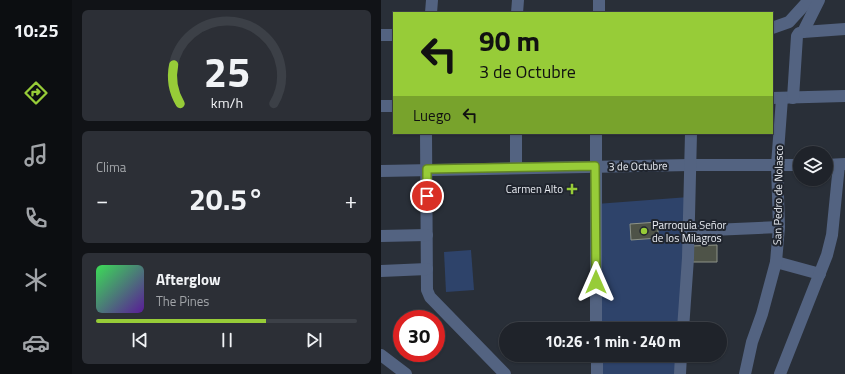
<!DOCTYPE html>
<html lang="es">
<head>
<meta charset="utf-8">
<style>
	body { margin:0; font-family:"Titillium Web",sans-serif; background:#2c2f36; color:#f1f3f6; height:100vh; display:flex; flex-direction:column; font-size:15px; white-space:nowrap }
	* { box-sizing:border-box; margin:0 }
	p { font-size:13px; color:#a1a4a8 }
	.icon { flex:none; width:22px; height:22px; fill:none; stroke:currentColor; stroke-width:2; stroke-linecap:round; stroke-linejoin:round }
	.map { position:relative; flex:1; overflow:hidden }
	.side { display:flex; flex-direction:column; gap:10px; padding:10px; background:#111317; width:309px }
	.side>* { flex:none }
	.guide { position:absolute; left:12px; top:12px; width:380px; height:122px; border-radius:0px; box-shadow:0 1px 3px #0004,0 0 0 1px #3c4047; background:#97cc38; color:#111; overflow:hidden }
	.fabs { position:absolute; left:412px; top:146px; display:grid; gap:8px }
	.fabs a { display:grid; place-items:center; width:40px; height:40px; border-radius:50%; background:#1f232a; box-shadow:0 1px 3px #0004,0 0 0 1px #3c4047; font-size:20px }
	.speed { position:absolute; left:12px; top:310px; display:flex; gap:8px; font-size:20px; font-weight:700; text-align:center }
	.speed>* { display:grid; place-content:center; width:52px; height:52px; border-radius:50%; background:#1f232a; box-shadow:0 1px 3px #0004,0 0 0 1px #3c4047; line-height:1 }
	.speed .limit { border:6px solid #d22; background:#fff; color:#111 }
	.pin { position:absolute; display:grid; place-items:center; width:34px; height:34px; color:#fff; margin:-17px; border:2px solid #fff; border-radius:50%; box-shadow:0 1px 4px #0007 }
	.me { position:absolute; width:44px; margin:-22px; rotate:0deg; stroke-linejoin:round; filter:drop-shadow(0 0 3px #0008) }
	.turn { display:flex; align-items:center; gap:14px; height:84px; padding:0 20px; font-size:18px }
	.turn .icon { width:52px; height:52px; stroke-width:2.5 }
	.turn b { display:block; font-size:28px; line-height:34px }
	.then { display:flex; align-items:center; height:38px; padding:0 20px; background:#0003; gap:8px; font-size:15px }
	.big { font-size:30px; font-weight:700; line-height:1.1 }
	.side .tile { flex:1; display:flex; flex-direction:column; justify-content:center; gap:6px; min-width:0; padding:0 14px; border-radius:6px; background:#2c2f36 }
	.side .dial { align-items:center; gap:0 }
	.dial svg { height:104px; overflow:visible; fill:none; stroke:#3c4047; stroke-width:7; stroke-linecap:round; text-anchor:middle }
	.dial text { fill:#f1f3f6; stroke:none }
	.song { display:flex; align-items:center; gap:12px }
	.cover { width:48px; height:48px; border-radius:6px; background:linear-gradient(135deg,hsl(130 70% 55%),hsl(270 70% 35%)) }
	.played { height:4px; border-radius:2px; background:linear-gradient(90deg,#97cc38 65%,#3c4047 65%) }
	.keys { display:flex; justify-content:space-around; direction:ltr }
	.heat { display:flex; justify-content:space-between; align-items:center; font-size:22px; direction:ltr }
	.trip { position:absolute; left:118px; top:322px; width:228px; height:40px; border-radius:20px; background:#1f232a; box-shadow:0 1px 3px #0004,0 0 0 1px #3c4047; font-weight:700; line-height:40px; text-align:center }
	main { display:flex; flex:1; min-height:0 }
	.menu { display:flex; flex-direction:column; width:72px; justify-content:space-around; align-items:center; background:#0c0e11; color:#a1a4a8 }
	.menu .icon { width:28px; height:28px }
	.menu .current { color:#97cc38 }
	.menu b { font-size:18px; color:#f1f3f6 }
	.map>svg:first-child { display:block }
</style>
</head>
<body>
<main>
<nav class="menu">
<b>10:25</b>
<svg class="icon current" aria-label="directions" viewBox="0 0 24 24"><path d="M12 3l9 9-9 9-9-9zM9 14v-3h6M13 9l2 2-2 2"/></svg>
<svg class="icon" aria-label="music" viewBox="0 0 24 24"><path d="M9 18V5l10-2v13"/><circle cx="6" cy="18" r="3"/><circle cx="16" cy="16" r="3"/></svg>
<svg class="icon" aria-label="phone" viewBox="0 0 24 24"><path d="M5 4h4l2 5-3 2q2 4 5 5l2-3 5 2v4C11 20 4 13 5 4z"/></svg>
<svg class="icon" aria-label="climate" viewBox="0 0 24 24"><path d="M12 3v18M4 7l16 10M4 17L20 7"/></svg>
<svg class="icon" aria-label="car" viewBox="0 0 24 24"><path d="M5 17H2v-5l4-1 3-4h7l3 4 3 1v5h-3M9 17h6M6 11h13"/><circle cx="7" cy="17" r="2"/><circle cx="17" cy="17" r="2"/></svg>
</nav>
<section class="side">
<div class="tile dial"><svg viewBox="0 0 100 80">
<path d="M14 69A42 42 0 1 1 86 69"/>
<path d="M14 69A42 42 0 0 1 9 39" stroke="#97cc38"/>
<text x="50" y="56" font-size="32" font-weight="700">25</text>
<text x="50" y="72" font-size="11">km/h</text>
</svg></div>
<div class="tile"><p>Clima</p>
<div class="heat"><a>−</a><b class="big">20.5°</b><a>+</a></div>
</div>
<div class="tile">
<div class="song"><i class="cover"></i><div><b>Afterglow</b><p>The Pines</p></div></div>
<div class="played"></div>
<div class="keys"><svg class="icon" aria-label="previous" viewBox="0 0 24 24"><path d="M18 5L8 12l10 7zM5 5v14"/></svg><svg class="icon" aria-label="pause" viewBox="0 0 24 24"><path d="M8 5v14M16 5v14"/></svg><svg class="icon" aria-label="next" viewBox="0 0 24 24"><path d="M6 5l10 7-10 7zM19 5v14"/></svg></div>
</div>
</section>
<div class="map">
<svg width="464" height="374" viewBox="0 0 464 374">
	<rect width="100%" height="100%" fill="#292f38"/>
	<g fill="#2e436a">
		<path d="M308 197 301 329H217L215 204Z"/>
		<path d="M90 250 93 290 65 292 63 252Z"/>
		<path d="M217 355H300L299 374H218Z"/>
	</g>
	<g fill="#4e5348" stroke="#8d9387">
		<path d="M277 222V238L250 240 249 224Z"/>
		<path d="M336 245V262H310V246Z"/>
	</g>
	<g fill="none" stroke-linecap="round" stroke-linejoin="round">
		<g stroke="#536381" stroke-width="12">
			<path d="M50 13 51 0"/>
			<path d="M136 13 137 0"/>
			<path d="M218 13V0"/>
			<path d="M391 28 408 22 428 0"/>
			<path d="M422 32 464 29"/>
			<path d="M0 35H13"/>
			<path d="M391 98 464 96"/>
			<path d="M412 98 416 36 418 33 422 32 438 0"/>
			<path d="M0 106H13"/>
			<path d="M45 133 46 290 49 297 124 374"/>
			<path d="M135 133V167"/>
			<path d="M215 133V329"/>
			<path d="M445 165 464 164"/>
			<path d="M0 171 309 165H419"/>
			<path d="M308 231 398 227"/>
			<path d="M0 236 46 235"/>
			<path d="M395 262 439 274"/>
			<path d="M0 271 46 269"/>
			<path d="M302 329 307 258 310 133"/>
			<path d="M0 355 25 374"/>
			<path d="M216 355V374"/>
			<path d="M299 374 300 355"/>
			<path d="M364 374 371 342 381 314 395 262 398 227 396 165 401 98"/>
			<path d="M399 374 446 255 451 235 458 165"/>
		</g>
	</g>
	<g fill="none" stroke-linecap="round" stroke-linejoin="round">
		<g stroke="#628524" stroke-width="10">
			<path id="route" d="M46 196V169L214 166 215 282"/>
		</g>
		<use href="#route" stroke="#97cc38" stroke-width="7"/>
	</g>
	<g fill="#97cc38" stroke="#20252e" stroke-width="1.5">
		<path d="M189 183h4v4h4v4h-4v4h-4v-4h-4v-4h4z"/>
		<circle cx="263" cy="231" r="4"/>
	</g>
	<g text-anchor="middle" stroke-width="4" stroke-linejoin="round" paint-order="stroke">
		<g font-size="11" fill="#eceff5" stroke="#20252e">
			<text transform="translate(257 166) rotate(-1)" y="4">3 de Octubre</text>
			<text transform="translate(397 195) rotate(-89)" y="4">San Pedro de Nolasco</text>
		</g>
		<g font-size="11" fill="#eceff5" stroke="#20252e" text-anchor="end">
			<text x="182" y="193">Carmen Alto</text>
			<text x="271" y="229" text-anchor="start">Parroquia Señor<tspan x="271" dy="13">de los Milagros</tspan></text>
		</g>
	</g>
</svg>
<div class="fabs">
<a><svg class="icon" aria-label="layers" viewBox="0 0 24 24"><path d="M12 4l9 5-9 5-9-5zM3 14l9 5 9-5"/></svg></a>
</div>
<div class="speed"><div class="limit">30</div></div>
<div class="pin" style="left:46px;top:196px;background:#d93025"><svg class="icon" aria-label="arrive" viewBox="0 0 24 24"><path d="M6 21V4h12l-3 4 3 4H6"/></svg></div>
<svg class="me" style="left:215px;top:282px" viewBox="-20 -20 40 40"><path d="M0-17L14 15 0 8-14 15z" fill="#97cc38" stroke="#fff" stroke-width="4"/></svg>
<div class="trip">10:26 · 1 min · 240 m</div>
<div class="guide">
<div class="turn"><svg class="icon" aria-label="left" viewBox="0 0 24 24"><path d="M17 20v-9H6M10 6l-5 5 5 5"/></svg><div><b>90 m</b>3 de Octubre</div></div>
<div class="then">Luego<svg class="icon" aria-label="left" viewBox="0 0 24 24"><path d="M17 20v-9H6M10 6l-5 5 5 5"/></svg></div>
</div>
</div>
</main>
</body>
</html>
